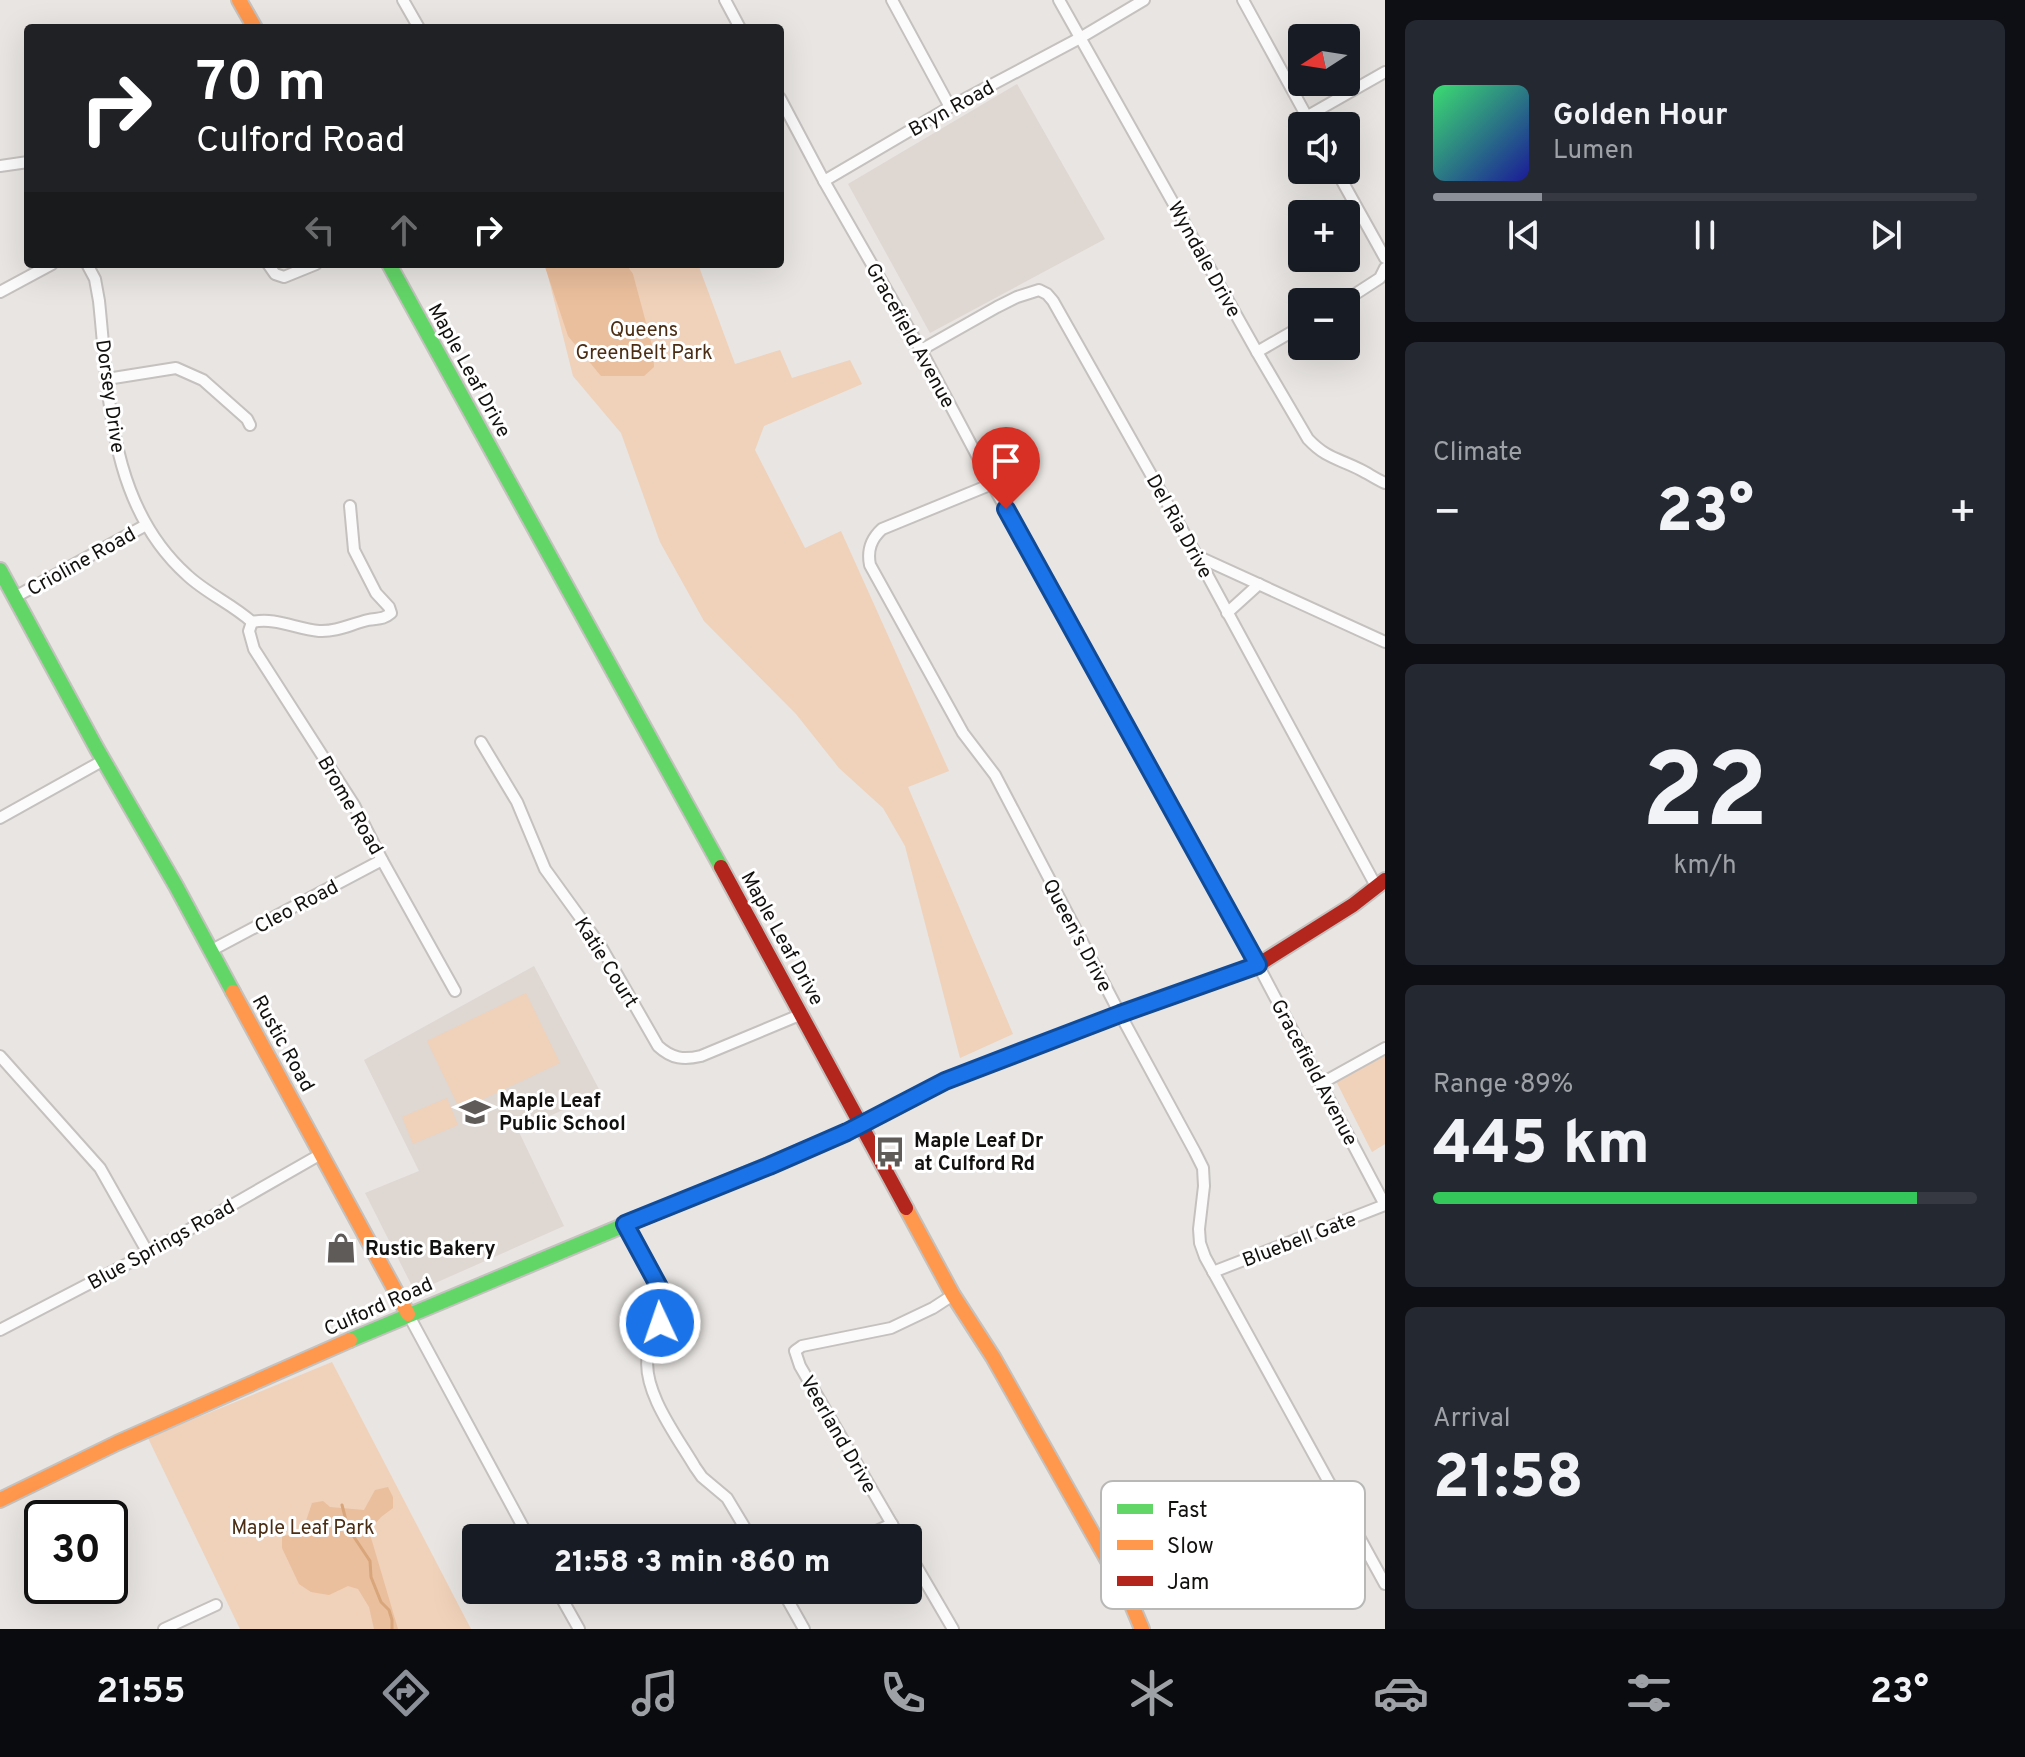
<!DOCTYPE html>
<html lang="en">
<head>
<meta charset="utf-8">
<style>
	body { margin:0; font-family:Overpass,sans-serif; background:#242831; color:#f1f3f6; height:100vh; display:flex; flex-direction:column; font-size:30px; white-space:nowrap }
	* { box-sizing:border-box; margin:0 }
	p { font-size:26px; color:#9ea1a6 }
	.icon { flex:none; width:44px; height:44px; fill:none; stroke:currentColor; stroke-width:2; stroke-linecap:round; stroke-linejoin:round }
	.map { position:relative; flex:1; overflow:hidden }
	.sheet { display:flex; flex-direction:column; gap:20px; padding:20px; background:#0d0f14; width:640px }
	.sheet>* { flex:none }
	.hud { position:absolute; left:24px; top:24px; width:760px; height:244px; border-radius:8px; box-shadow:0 8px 32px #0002; background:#202124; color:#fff; overflow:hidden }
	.needle { width:52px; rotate:258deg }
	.fabs { position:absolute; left:1288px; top:24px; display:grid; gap:16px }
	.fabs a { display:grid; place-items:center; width:72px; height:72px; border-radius:8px; background:#171b24; box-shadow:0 8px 32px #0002; font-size:40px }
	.speed { position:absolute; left:24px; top:1500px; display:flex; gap:16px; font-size:40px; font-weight:700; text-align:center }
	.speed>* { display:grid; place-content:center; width:104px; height:104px; border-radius:50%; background:#171b24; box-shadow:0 8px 32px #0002; line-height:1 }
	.speed .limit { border:4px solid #111; border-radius:12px; background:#fff; color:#111 }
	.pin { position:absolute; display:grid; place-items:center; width:68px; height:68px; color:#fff; margin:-82px -34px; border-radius:50% 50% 50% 0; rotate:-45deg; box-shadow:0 0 8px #0007 }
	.pin .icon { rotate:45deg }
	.me { position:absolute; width:88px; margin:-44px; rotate:357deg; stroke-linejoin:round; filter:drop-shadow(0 0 6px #0008) }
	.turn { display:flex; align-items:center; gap:28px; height:168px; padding:0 40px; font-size:36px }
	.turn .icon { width:104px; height:104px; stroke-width:2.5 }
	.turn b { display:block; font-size:56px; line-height:68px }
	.lanes { display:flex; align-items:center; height:76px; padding:0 40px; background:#0003; justify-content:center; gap:40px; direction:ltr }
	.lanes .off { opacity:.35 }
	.big { font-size:60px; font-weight:800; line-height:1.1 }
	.sheet .widget { flex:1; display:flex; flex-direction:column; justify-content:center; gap:12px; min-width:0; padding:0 28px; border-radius:12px; background:#242831 }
	.sheet .dial { align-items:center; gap:0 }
	.dial b { font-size:104px; line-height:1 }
	.song { display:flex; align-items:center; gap:24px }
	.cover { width:96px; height:96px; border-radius:12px; background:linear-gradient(135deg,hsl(140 70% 55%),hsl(240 70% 35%)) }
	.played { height:8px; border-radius:4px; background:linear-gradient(90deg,#8c9099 20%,#363941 20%) }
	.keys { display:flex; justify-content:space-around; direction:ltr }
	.heat { display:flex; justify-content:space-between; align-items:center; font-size:44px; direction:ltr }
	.charge { height:12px; border-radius:6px; background:linear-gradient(90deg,#34c759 89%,#363941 0) }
	.trip { position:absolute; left:462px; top:1524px; width:460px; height:80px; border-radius:8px; background:#171b24; box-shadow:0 8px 32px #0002; font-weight:800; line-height:80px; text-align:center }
	.menu { display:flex; height:128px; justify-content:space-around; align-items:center; background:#090b0e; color:#9ea1a6 }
	.menu .icon { width:56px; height:56px }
	.menu .selected { color:#8c9099 }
	.menu b { font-size:36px; color:#f1f3f6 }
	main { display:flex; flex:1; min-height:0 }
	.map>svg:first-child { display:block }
</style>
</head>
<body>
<main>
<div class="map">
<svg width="1385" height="1629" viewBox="0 0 1385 1629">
	<rect width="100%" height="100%" fill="#e8e5e2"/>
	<g fill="#dfd7d1">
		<path d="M1017 84 1105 239 930 333 848 184Z"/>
		<path d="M534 966 601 1093 518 1130 564 1226 415 1292 365 1193 419 1171 364 1060Z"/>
	</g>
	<g fill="#f0d1b9">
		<path d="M545 264H698L735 364 780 350 792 378 850 360 862 384 764 426 755 450 805 548 841 531 949 771 908 787 1013 1034 960 1058 905 846 883 808 839 768 796 714 704 621 660 542 621 433 573 376Z"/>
		<path d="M526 993 560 1063 460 1110 427 1041Z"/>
		<path d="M1385 1056V1144L1372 1152 1336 1081Z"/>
		<path d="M447 1098 458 1125 413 1144 402 1117Z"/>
		<path d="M332 1362 471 1629H240L148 1438Z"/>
	</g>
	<g fill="#eabf9d">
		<path d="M544 264H626L633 274 653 349 654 367 644 376H601L568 336Z"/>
		<path d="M388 1487 393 1497V1508L381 1517 369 1531 398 1629H374L369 1607 358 1589 348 1586 329 1595 311 1592 299 1584 282 1548V1536L296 1534 303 1530 312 1503 323 1501 330 1507 364 1510 375 1490Z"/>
	</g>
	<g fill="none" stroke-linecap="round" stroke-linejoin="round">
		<path stroke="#d9a57a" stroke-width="3" d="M342 1505 348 1528 370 1561 371 1577 381 1602 389 1610 392 1620V1629"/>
		<g stroke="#c4c1bf" stroke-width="14">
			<g id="street">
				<path d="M403 0 419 28"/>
				<path d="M725 0 740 28"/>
				<path d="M892 0 950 107"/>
				<path d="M1059 0 1257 352 1308 439C1327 459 1338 458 1361 470 1369 474 1376 479 1385 483"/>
				<path d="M1243 0 1312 126"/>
				<path d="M780 98 824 181 921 350 992 484 1258 965 1385 1205"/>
				<path d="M1306 117 1385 72"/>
				<path d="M0 166 28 162"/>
				<path d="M1336 170 1385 258"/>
				<path d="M824 181 950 107 1080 38 1144 0"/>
				<path d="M87 264 95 279 99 301C109 397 109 505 187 575 206 593 232 604 252 622"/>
				<path d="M268 264 275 274 284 277 316 264"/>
				<path d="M0 292 52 264"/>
				<path d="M1343 302 1380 278 1385 268"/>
				<path d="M921 350 997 307 1017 297 1039 290 1047 294 1053 301 1197 556 1376 886"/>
				<path d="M1257 352 1302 326"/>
				<path d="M107 379 176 368 203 380 247 419 250 425"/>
				<path d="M992 484 882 529C871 539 867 550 870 565L963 733 995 775 1120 1014 1195 1152 1203 1168 1204 1186 1199 1229 1200 1243 1205 1257 1385 1584"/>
				<path d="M1197 556 1385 642"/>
				<path d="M15 597 146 525"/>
				<path d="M1227 613 1259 584"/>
				<path d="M252 622 249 631 254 649 354 805 382 860 455 991"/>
				<path d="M252 622C276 617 296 629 319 631 337 632 351 624 368 620 377 618 383 620 391 613L389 607 376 593 354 550 350 506"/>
				<path d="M481 742 517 802 545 869 600 945 658 1046C672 1059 684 1060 701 1056L802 1014"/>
				<path d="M0 818 104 760"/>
				<path d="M210 951 382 860"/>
				<path d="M0 1056 100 1168 148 1253"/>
				<path d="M1322 1083 1385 1048"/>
				<path d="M625 1224 664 1296C668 1318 651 1335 648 1355 641 1390 678 1438 695 1467L702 1477 727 1498 751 1538"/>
				<path d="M1213 1272 1385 1205"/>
				<path d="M408 1314 529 1538"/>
				<path d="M0 1330 148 1253 321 1154"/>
				<path d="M861 1538 892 1524"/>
				<path d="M900 1538 800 1366 795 1351 802 1346 891 1328 933 1308 953 1295"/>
				<path d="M908 1552 953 1629"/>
				<path d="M557 1590 579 1629"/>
				<path d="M782 1590 804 1629"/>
				<path d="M164 1629 216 1605"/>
			</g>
		</g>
		<g stroke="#c4c1bf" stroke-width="18">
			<g id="fast">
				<path d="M389 264 721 867"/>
				<path d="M0 570 97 749 176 886 233 992"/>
				<path d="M350 1340 847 1132 932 1088"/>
			</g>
		</g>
		<g stroke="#c4c1bf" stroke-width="18">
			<g id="slow">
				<path d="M239 0 255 28"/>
				<path d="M233 992 408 1314"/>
				<path d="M932 1088 945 1081 1120 1014 1258 965 1264 961"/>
				<path d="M906 1208 953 1295 993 1357 1129 1598 1142 1629"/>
				<path d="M0 1500 117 1443 350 1340"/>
			</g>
		</g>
		<g stroke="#c4c1bf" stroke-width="18">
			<g id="jam">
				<path d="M721 867 906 1208"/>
				<path d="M1264 961 1353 905 1385 880"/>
			</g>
		</g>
		<use href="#street" stroke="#fcfbfb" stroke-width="10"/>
		<use href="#fast" stroke="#63d668" stroke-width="14"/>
		<use href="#slow" stroke="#ff974d" stroke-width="14"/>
		<use href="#jam" stroke="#b3261e" stroke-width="14"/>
	</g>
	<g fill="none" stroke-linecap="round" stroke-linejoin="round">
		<g stroke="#114b97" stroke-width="20">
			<path id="route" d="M660 1323 664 1311V1296L625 1224 769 1166 847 1132 945 1081 1120 1014 1258 965 1006 509"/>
		</g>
		<use href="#route" stroke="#1a73e8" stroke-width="14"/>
	</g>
	<defs>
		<g id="school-bare" transform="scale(2.4)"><path d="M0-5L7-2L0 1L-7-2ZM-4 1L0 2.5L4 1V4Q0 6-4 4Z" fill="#5e5b59" stroke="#fff" stroke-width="2.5" paint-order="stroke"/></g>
		<g id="bus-bare" transform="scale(2.4)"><path d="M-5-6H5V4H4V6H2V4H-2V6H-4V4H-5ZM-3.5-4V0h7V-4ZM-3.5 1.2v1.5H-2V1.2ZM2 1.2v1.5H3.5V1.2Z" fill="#5e5b59" stroke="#fff" stroke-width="2.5" paint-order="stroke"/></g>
		<g id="shop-bare" transform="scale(2.4)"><path d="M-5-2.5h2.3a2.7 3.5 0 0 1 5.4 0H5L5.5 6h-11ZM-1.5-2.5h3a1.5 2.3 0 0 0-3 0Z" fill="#5e5b59" stroke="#fff" stroke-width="2.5" paint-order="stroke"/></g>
	</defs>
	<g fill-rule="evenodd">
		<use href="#school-bare" x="475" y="1112"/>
		<use href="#bus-bare" x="890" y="1152"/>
		<use href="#shop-bare" x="341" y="1248"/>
	</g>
	<g text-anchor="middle" stroke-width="6" stroke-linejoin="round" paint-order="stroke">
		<g font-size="20" fill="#13110f" stroke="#fff">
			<text transform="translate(951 108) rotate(-29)" y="7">Bryn Road</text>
			<text transform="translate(1205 259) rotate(61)" y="7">Wyndale Drive</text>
			<text transform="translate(911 335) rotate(61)" y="7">Gracefield Avenue</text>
			<text transform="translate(470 370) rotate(61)" y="7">Maple Leaf Drive</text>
			<text transform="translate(111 396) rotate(82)" y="7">Dorsey Drive</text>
			<text transform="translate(1180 526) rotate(61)" y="7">Del Ria Drive</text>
			<text transform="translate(81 561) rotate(-29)" y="7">Crioline Road</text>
			<text transform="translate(351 805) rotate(60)" y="7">Brome Road</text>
			<text transform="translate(296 906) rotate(-28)" y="7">Cleo Road</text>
			<text transform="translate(1078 935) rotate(62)" y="7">Queen's Drive</text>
			<text transform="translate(783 938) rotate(61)" y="7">Maple Leaf Drive</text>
			<text transform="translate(607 962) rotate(58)" y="7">Katie Court</text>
			<text transform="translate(284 1043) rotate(61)" y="7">Rustic Road</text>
			<text transform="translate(1315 1072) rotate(62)" y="7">Gracefield Avenue</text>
			<text transform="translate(1299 1239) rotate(-21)" y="7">Bluebell Gate</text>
			<text transform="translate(161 1244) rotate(-29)" y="7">Blue Springs Road</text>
			<text transform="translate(378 1306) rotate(-24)" y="7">Culford Road</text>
			<text transform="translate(839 1434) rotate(60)" y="7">Veerland Drive</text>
		</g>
		<g font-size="20" fill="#4b2d13" stroke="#fff">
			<text x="644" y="336">Queens<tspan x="644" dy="23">GreenBelt Park</tspan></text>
			<text x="303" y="1534">Maple Leaf Park</text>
		</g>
		<g font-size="20" font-weight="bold" fill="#13110f" stroke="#fff" text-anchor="start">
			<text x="499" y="1107">Maple Leaf<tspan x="499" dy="23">Public School</tspan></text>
			<text x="914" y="1147">Maple Leaf Dr<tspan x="914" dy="23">at Culford Rd</tspan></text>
			<text x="365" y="1255">Rustic Bakery</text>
		</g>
	</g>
	<rect x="1101" y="1481" width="264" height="128" rx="12" fill="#fff" stroke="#b8b8b7" stroke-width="2"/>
	<rect x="1117" y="1504" width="36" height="10" fill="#63d668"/>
	<rect x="1117" y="1540" width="36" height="10" fill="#ff974d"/>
	<rect x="1117" y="1576" width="36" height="10" fill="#b3261e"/>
	<g font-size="22" fill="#13110f">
		<text x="1167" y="1517">Fast</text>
		<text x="1167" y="1553">Slow</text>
		<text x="1167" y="1589">Jam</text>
	</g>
</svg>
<div class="fabs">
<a><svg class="needle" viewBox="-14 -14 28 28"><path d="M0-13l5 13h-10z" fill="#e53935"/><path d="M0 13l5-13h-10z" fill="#9ea1a6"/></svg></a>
<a><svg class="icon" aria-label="sound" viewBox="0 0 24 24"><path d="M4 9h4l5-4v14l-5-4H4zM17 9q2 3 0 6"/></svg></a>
<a>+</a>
<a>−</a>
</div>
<div class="speed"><div class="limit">30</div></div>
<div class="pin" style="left:1006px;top:509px;background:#d93025"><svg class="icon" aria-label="arrive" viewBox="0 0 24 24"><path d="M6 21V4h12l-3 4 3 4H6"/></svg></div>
<svg class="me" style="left:660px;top:1323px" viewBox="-20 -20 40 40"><circle r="17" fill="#1a73e8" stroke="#fff" stroke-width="3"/><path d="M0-11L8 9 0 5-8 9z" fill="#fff"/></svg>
<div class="trip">21:58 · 3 min · 860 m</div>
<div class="hud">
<div class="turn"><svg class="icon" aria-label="right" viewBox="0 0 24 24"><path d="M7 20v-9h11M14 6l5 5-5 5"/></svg><div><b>70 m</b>Culford Road</div></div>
<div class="lanes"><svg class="icon off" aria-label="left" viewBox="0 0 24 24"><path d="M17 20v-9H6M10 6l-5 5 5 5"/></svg><svg class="icon off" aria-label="ahead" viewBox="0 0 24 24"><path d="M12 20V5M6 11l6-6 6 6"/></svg><svg class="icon" aria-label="right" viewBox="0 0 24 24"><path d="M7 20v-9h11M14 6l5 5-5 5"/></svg></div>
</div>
</div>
<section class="sheet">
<div class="widget">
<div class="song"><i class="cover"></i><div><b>Golden Hour</b><p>Lumen</p></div></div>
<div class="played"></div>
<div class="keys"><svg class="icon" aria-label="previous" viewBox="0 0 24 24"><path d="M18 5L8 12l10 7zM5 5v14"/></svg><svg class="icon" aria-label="pause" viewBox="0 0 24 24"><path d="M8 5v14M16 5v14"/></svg><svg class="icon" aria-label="next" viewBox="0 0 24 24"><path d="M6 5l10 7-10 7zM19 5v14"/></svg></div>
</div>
<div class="widget"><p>Climate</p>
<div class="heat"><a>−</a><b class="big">23°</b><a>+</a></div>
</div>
<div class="widget dial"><b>22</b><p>km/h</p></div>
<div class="widget"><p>Range · 89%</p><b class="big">445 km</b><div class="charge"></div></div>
<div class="widget"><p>Arrival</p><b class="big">21:58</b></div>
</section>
</main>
<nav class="menu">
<b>21:55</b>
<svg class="icon selected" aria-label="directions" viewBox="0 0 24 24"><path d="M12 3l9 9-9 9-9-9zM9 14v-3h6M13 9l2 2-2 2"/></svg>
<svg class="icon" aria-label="music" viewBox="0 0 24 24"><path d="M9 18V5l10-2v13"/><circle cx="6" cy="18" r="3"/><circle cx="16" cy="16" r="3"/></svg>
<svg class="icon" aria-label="phone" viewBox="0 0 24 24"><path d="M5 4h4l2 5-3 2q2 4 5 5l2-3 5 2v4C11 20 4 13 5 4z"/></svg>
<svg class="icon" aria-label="climate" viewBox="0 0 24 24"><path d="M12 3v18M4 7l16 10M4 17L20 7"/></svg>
<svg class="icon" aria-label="car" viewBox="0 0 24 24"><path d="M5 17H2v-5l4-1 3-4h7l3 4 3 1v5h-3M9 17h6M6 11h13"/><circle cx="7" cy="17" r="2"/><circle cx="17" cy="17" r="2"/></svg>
<svg class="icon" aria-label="filters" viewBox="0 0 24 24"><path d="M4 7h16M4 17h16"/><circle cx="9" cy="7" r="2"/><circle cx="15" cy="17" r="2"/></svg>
<b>23°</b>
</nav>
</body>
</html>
